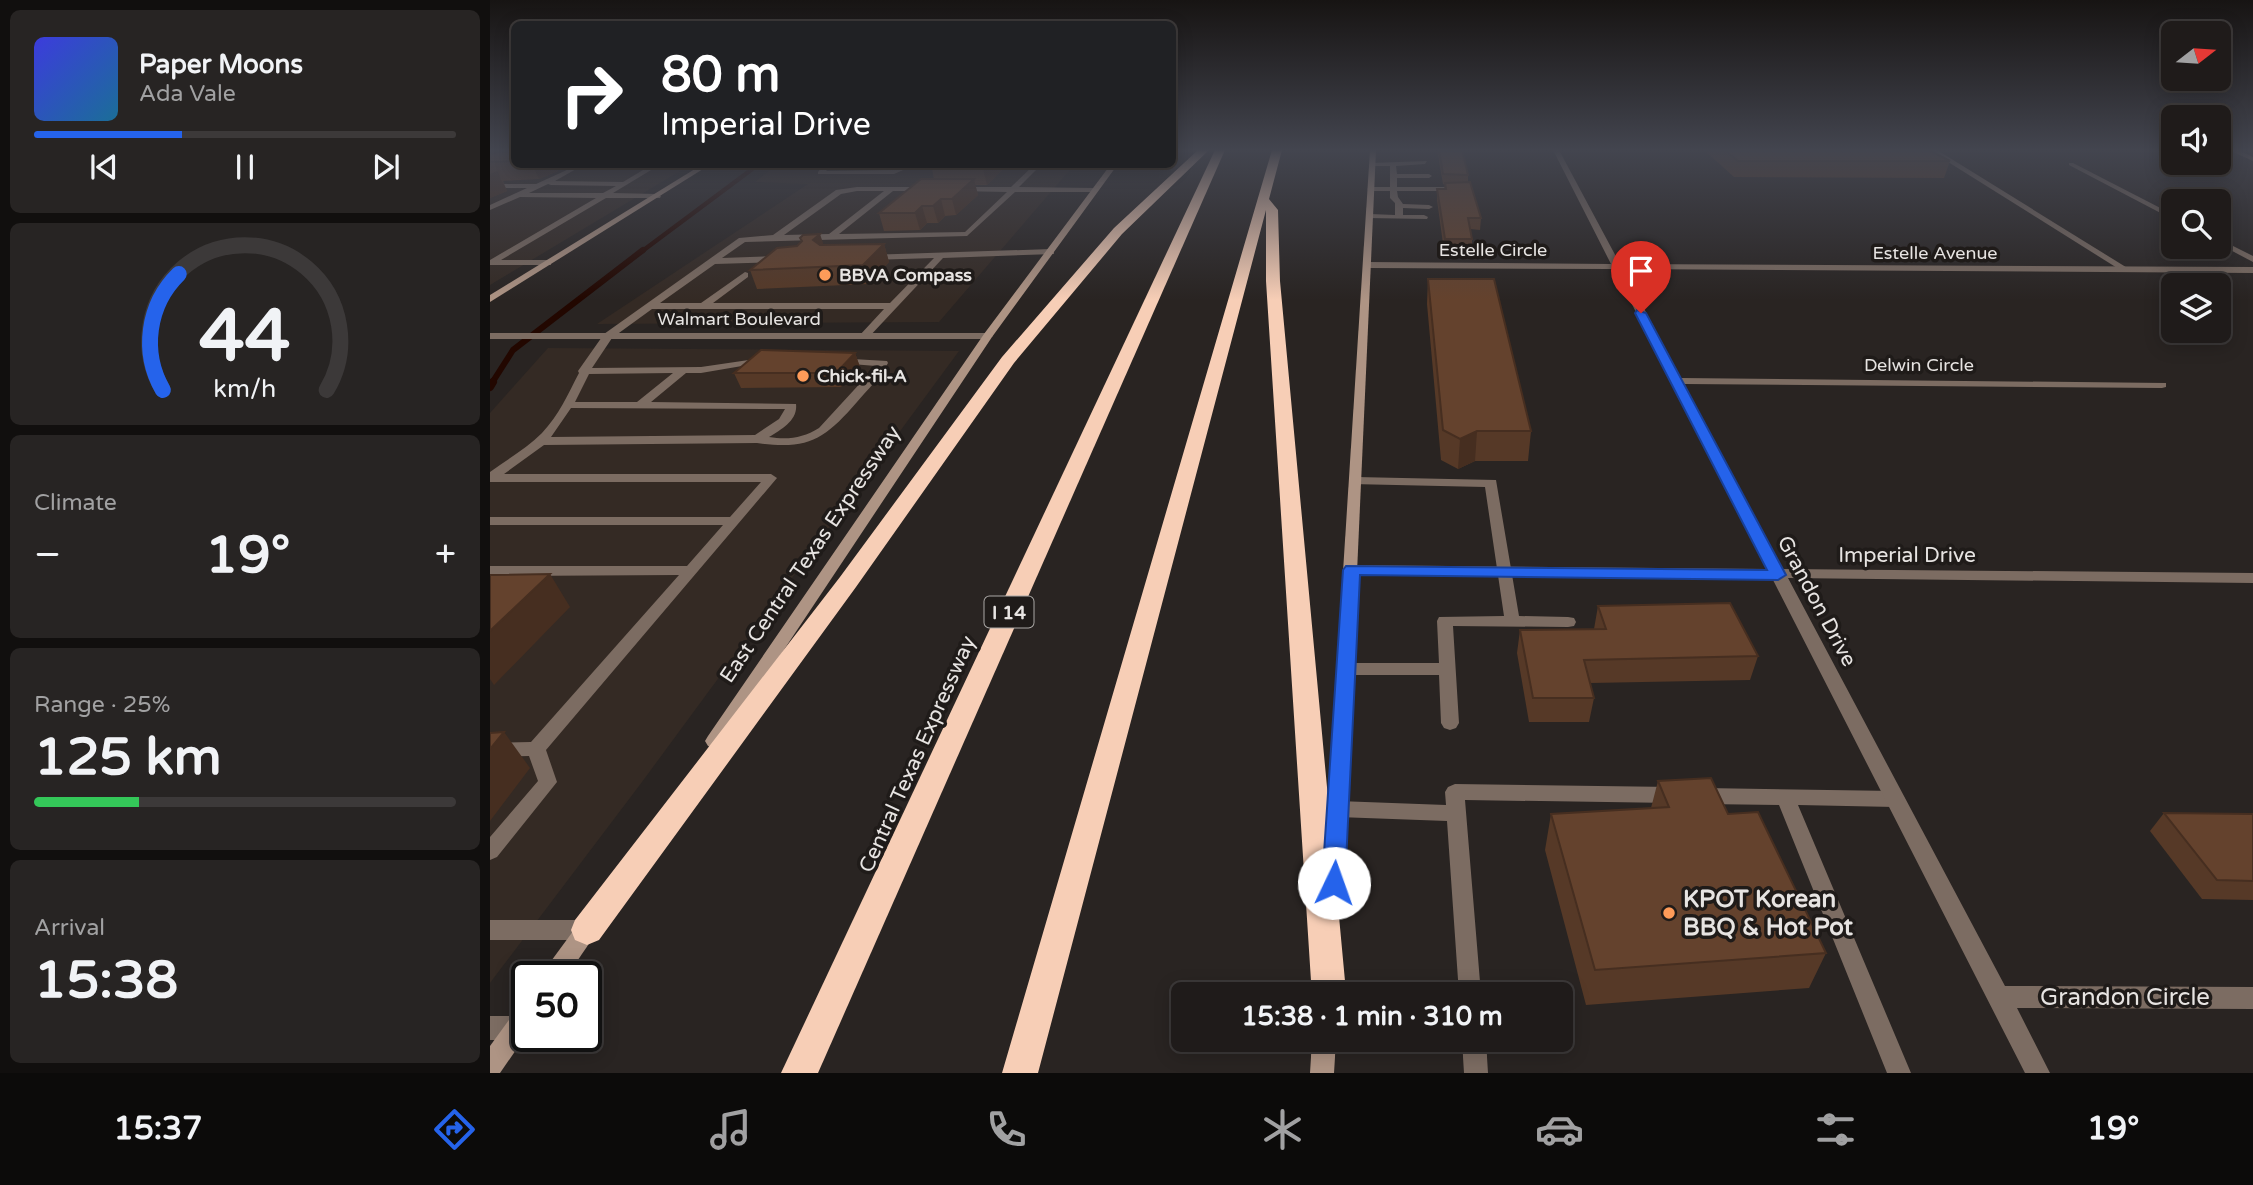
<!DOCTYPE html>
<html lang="en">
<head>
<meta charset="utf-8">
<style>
	body { margin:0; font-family:"Varela Round",sans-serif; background:#272423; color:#f1f3f6; height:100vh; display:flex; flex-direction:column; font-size:26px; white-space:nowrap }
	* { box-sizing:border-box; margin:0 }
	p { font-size:23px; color:#a1a1a2 }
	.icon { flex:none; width:38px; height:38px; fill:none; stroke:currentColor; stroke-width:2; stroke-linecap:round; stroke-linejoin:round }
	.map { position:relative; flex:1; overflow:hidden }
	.panel { display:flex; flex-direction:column; gap:10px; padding:10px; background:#110f0e; width:490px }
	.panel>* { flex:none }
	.banner { position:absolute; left:21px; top:21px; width:665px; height:147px; border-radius:10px; box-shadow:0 4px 18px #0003,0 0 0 2px #3c3939; background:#202124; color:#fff; overflow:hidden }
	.needle { width:46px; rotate:73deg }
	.buttons { position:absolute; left:1671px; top:21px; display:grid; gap:14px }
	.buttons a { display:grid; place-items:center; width:70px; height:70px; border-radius:10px; background:#1f1b1a; box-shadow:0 4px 18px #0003,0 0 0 2px #3c3939; font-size:35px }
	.speed { position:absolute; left:21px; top:961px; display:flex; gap:14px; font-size:35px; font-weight:700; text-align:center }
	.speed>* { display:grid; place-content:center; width:91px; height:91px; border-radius:50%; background:#1f1b1a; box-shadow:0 4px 18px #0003,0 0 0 2px #3c3939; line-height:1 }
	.speed .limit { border:4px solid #111; border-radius:10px; background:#fff; color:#111 }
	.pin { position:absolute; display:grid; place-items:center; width:60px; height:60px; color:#fff; margin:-72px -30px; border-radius:50% 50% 50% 0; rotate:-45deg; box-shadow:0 0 7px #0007 }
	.pin .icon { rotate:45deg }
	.me { position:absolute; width:77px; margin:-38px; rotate:3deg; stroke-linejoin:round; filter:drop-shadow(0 0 5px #0008) }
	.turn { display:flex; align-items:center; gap:24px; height:147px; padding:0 35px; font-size:32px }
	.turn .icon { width:91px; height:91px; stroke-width:2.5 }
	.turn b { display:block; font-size:49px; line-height:60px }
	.big { font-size:52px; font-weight:700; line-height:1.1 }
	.panel .widget { flex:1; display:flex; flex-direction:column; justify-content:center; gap:10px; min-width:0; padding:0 24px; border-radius:10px; background:#272423 }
	.panel .dial { align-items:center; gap:0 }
	.dial svg { height:182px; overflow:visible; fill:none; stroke:#3c3939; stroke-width:7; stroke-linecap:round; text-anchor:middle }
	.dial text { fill:#f1f3f6; stroke:none }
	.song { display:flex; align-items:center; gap:21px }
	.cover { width:84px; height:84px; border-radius:10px; background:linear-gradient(135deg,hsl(240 70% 55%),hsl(200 70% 35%)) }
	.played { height:7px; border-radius:4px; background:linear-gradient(90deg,#2563eb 35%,#3c3939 35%) }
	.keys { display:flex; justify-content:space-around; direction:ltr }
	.heat { display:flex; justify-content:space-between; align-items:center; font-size:38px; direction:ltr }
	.charge { height:10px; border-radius:5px; background:linear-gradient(90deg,#34c759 25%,#3c3939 0) }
	.trip { position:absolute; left:681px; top:982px; width:402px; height:70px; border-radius:10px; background:#1f1b1a; box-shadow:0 4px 18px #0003,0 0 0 2px #3c3939; font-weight:700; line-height:70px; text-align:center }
	.dock { display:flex; height:112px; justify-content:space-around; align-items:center; background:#0c0b0a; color:#a1a1a2 }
	.dock .icon { width:49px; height:49px }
	.dock .current { color:#2563eb }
	.dock b { font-size:32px; color:#f1f3f6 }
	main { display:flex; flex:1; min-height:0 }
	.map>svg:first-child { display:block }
</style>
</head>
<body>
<main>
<section class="panel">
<div class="widget">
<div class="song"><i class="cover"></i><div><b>Paper Moons</b><p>Ada Vale</p></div></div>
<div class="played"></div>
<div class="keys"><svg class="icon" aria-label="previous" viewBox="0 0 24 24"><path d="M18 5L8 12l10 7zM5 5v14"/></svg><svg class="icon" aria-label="pause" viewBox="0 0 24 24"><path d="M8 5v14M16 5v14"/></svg><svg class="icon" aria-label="next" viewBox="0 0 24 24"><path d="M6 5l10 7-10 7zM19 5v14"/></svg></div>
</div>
<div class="widget dial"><svg viewBox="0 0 100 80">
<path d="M14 69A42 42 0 1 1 86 69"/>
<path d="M14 69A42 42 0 0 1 21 18" stroke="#2563eb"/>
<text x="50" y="56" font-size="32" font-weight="700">44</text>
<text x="50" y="72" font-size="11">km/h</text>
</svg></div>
<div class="widget"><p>Climate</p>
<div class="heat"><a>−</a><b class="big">19°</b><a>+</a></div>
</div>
<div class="widget"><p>Range · 25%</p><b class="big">125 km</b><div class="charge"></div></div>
<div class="widget"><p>Arrival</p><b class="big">15:38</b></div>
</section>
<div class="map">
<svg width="1763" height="1073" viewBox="0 0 1763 1073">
	<rect width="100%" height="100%" fill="#292422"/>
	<g fill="#342a24">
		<path d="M0 150H24V164L200 165 0 285Z"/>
		<path d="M287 165H584L449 322 107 324 318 184 265 182Z"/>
		<path d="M58 348 469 351 152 782 0 983V413Z"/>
	</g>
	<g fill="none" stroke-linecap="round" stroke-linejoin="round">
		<path stroke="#220700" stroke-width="4.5" d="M151 252 269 164"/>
		<path stroke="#220700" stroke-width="6" d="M2 383 23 350 153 250"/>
		<path stroke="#220700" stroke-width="8" d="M0 387 3 382"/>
		<g fill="#7c6c62" fill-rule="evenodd">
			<path d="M1439 150H1447L1639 269 1632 271Z"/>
			<path d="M937 161 935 164 906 166 907 174H939L942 176 939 178H907V187H971L974 191H907L908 197 913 204 939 205 943 207 939 209 913 208V215H934L938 217 937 219 877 218 876 216 880 214 905 215V203L900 198V191H881L877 189 881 187H900V166H882L880 163Z"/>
			<path d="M162 164H171L123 193 167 194 171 196 170 198H116L11 260H58L61 261V265H0V260L106 198 30 197 0 210V205L37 188H0V184H46L79 169 47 168 49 165ZM86 169 153 170 133 182 65 181ZM58 184 61 185 126 186 113 193H39Z"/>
			<path d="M335 164H343L336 171 403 170 417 164H427L404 174H328V172Z"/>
			<path d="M545 164H552L529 187 605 188 609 190 605 192H525L477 236 255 242 232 258 290 256 294 259 290 262 225 264 170 303H211L255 272 258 273V277L223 303H400L444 258 380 260 376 257 377 255 561 249 564 250V254L453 258 378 338 374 339 369 336 394 309H162L122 338 102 368 211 367 280 357 281 359 276 362 211 373H196L161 402 306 404C308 420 292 429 279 437 298 440 313 438 329 428L386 366 349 363 345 362V358L397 361 398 363C390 378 378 389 367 402 334 440 318 450 267 443L54 445 14 474H281L287 478 56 750 67 782 7 857 0 860V837L48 781 39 756 0 757V743L41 742 189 575 0 576V566H197L233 525H0V517H240L271 482H0V472C18 459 37 448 52 433 69 415 78 394 89 373L88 371 114 334 249 238 283 235 346 190 367 187H436L440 189 436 191H403L349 234 475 232 517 192 467 191 464 187H521ZM367 191H394L339 234 294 235 351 194ZM183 373 147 402H85L99 374ZM81 408 295 409 289 419 265 435 61 437Z"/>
			<path d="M866 477 1006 480 1029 616 1078 617 1084 618 1086 622 1084 626 1078 627 963 626 969 723 966 728 960 730 954 728 951 723 949 675H856L850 673 848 669 850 665 856 663H949L947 621 949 617 1014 616 995 487 861 484 860 481Z"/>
			<path d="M965 784 1183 787 1190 790 1193 795 1190 800 1183 803 975 800 991 994H969L957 821 848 817 841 815 838 809 841 803 848 801 956 805 955 792 958 787Z"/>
			<path d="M1214 788 1405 791 1412 794 1415 799 1412 804 1405 807 1308 805 1421 1073H1397L1289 805 1214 804 1207 801 1204 796 1207 791Z"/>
			<path d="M0 920H97L105 923 108 930 105 937 97 940H0Z"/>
			<path d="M0 1016H27L35 1020V1036L27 1040H0Z"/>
			<path d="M972 1040H996L998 1073H974Z"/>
		</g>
		<g fill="#7c6c62" fill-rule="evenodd">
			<path d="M1063 150H1069L1130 264 1763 267V273L1133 269 1191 378 1676 383V387L1672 388 1194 384 1293 569 1763 573V583L1298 578 1515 986 1763 987V1009L1527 1008 1560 1073H1535L1282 578 857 573 855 570 857 567 862 565 1277 569 1124 269 878 268 874 265 878 262 1121 264Z"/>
			<path d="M1739 150H1748L1763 157V161Z"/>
			<path d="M1579 163H1583L1684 215V220L1579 165Z"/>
			<path d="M1729 239 1763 256V262L1729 244Z"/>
			<path d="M0 333H498L503 336 498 339H0Z"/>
		</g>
		<g fill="#ae9484" fill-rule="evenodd">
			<path d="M880 150H886L853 884 850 890 843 893 836 890 833 884Z"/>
			<path d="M213 164H221L0 302V295Z"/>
			<path d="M621 164H628L502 337 230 746 224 748 218 746 215 741 218 736 494 334Z"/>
			<path d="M100 916 108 919 111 926 77 976H53L56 968 92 919Z"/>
			<path d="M37 1003V1034L10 1073H0V1046L29 1006Z"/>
			<path d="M822 1040H846L844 1073H820Z"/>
		</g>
		<g fill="#f7ceb6" fill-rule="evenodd">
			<path d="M708 150H719L632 234 524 363 366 587 109 940 97 945 85 940 81 930 85 920 350 577 512 357 624 228Z"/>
			<path d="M725 150H735L328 1073H291Z"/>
			<path d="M782 150H792L779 199 788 210 790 281 855 981 850 992H826L821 981 776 281V210L548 1073H512Z"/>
		</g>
	</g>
	<g fill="#563927">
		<path d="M20 150H24V164H65L68 171 49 179 13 181 17 191 0 198V154L21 152Z"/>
		<path d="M947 150H972L978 175V182L991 218 990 230 980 229 982 239V252L954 251 947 200V189H954L955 185 953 184Z"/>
		<path d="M1214 150H1439L1460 161 1454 178 1244 177Z"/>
		<path d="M518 164 497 185H485L488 195 466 215 455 216 448 223H437L430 230 394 231 389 213 444 179 442 169Z"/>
		<path d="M310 238 333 245 394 244 399 262 378 284 267 289 260 270 307 246 311 242Z"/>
		<path d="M938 279 1041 431 1038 461H985L968 469 951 460 937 304Z"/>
		<path d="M365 353 370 367 351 387 251 388 244 373Z"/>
		<path d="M1108 606 1268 656 1260 680 1100 683 1104 698 1099 722H1039L1027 653 1030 630 1104 629Z"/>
		<path d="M1168 781 1238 814 1336 953 1319 988 1096 1005 1055 850 1061 814 1161 808Z"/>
		<path d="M1674 813 1763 814V900L1712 899 1660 831Z"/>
	</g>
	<g fill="#462e20">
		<path d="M42 164H65L68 171 49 179Z"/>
		<path d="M499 164H518L497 185 493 169Z"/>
		<path d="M7 171 17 191 0 198V174Z"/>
		<path d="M484 179 488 195 466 215 462 199Z"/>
		<path d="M451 199 455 216 448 223 443 206Z"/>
		<path d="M432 206 437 223 430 230 425 213Z"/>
		<path d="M330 234 336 252 323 240Z"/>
		<path d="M394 244 399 262 378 284 373 265Z"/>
		<path d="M365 353 370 367 351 387 346 373Z"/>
		<path d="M987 431 985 461 968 469 970 439Z"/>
		<path d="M60 574 80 607 4 685 0 679V631Z"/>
		<path d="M14 732 40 768 0 821V749Z"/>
	</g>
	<g fill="#64422d" stroke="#462e20" stroke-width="2">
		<path d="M949 150H972L978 175 953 174Z"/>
		<path d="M1235 150H1439L1460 161H1248Z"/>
		<path d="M9 152H24V161L0 162V154Z"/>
		<path d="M447 164H499L493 169H442Z"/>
		<path d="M431 179H484L462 199H451L443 206H432L425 213H389Z"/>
		<path d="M980 182 991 218H978L982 239H955L947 189H956L955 183Z"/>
		<path d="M330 234 323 240 330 245 394 244 373 265 260 270 287 248 307 246 312 241 310 238 313 235Z"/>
		<path d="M938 279H1004L1041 431H987L970 439 953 430Z"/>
		<path d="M271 350 365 353 346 373H244Z"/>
		<path d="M60 574 0 631V575Z"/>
		<path d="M1240 603 1268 656 1094 660 1104 698H1043L1030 630 1116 629 1108 606Z"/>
		<path d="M14 732 0 749V733Z"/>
		<path d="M1221 778 1238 814 1268 812 1336 953 1105 970 1061 814 1179 807 1168 781Z"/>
		<path d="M1674 813 1763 814V881L1727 880Z"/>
	</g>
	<linearGradient id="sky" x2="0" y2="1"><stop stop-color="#171413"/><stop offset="0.5" stop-color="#43454f"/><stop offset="1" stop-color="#43454f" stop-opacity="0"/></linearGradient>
	<rect width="1763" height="300" fill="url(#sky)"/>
	<path fill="#2563eb" stroke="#184099" stroke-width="2" d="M1147 310 1156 313 1296 575 1288 580 870 575 855 883 852 890 844 893 835 890 832 883 853 570 856 566 1277 570 1145 313Z"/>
	<g fill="#fe9b59" stroke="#1f1b19" stroke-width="2.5">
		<circle cx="335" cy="275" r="7"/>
		<circle cx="313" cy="376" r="7"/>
		<circle cx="1179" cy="913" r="7"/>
	</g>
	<g text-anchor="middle" stroke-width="7" stroke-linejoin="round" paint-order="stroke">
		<g font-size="18" fill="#e7e4e2" stroke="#1f1b19">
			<text x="1003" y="256">Estelle Circle</text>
			<text x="1445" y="259">Estelle Avenue</text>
			<text x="249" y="325">Walmart Boulevard</text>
			<text x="1429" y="371">Delwin Circle</text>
		</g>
		<g font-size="18" font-weight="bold" fill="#e7e4e2" stroke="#1f1b19" text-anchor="start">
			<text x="349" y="281">BBVA Compass</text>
			<text x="327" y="382">Chick-fil-A</text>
		</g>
		<rect fill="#1f1b19" stroke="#aba8a6" stroke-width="2" x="494.5" y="596.5" width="49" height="31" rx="5"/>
		<g font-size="19" font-weight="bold" fill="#e7e4e2">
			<text x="519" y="619">I 14</text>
		</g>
		<g font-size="21" fill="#e7e4e2" stroke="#1f1b19">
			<text transform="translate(320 554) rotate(-56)" y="7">East Central Texas Expressway</text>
			<text x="1417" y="562">Imperial Drive</text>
			<text transform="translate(1327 601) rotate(62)" y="7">Grandon Drive</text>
			<text transform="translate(427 754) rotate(-66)" y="7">Central Texas Expressway</text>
		</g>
		<g font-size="24" font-weight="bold" fill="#e7e4e2" stroke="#1f1b19" text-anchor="start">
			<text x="1193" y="907">KPOT Korean<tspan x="1193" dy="28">BBQ &amp; Hot Pot</tspan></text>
		</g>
		<g font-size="24" fill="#e7e4e2" stroke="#1f1b19">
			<text x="1635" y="1005">Grandon Circle</text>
		</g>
	</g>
</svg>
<div class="buttons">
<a><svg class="needle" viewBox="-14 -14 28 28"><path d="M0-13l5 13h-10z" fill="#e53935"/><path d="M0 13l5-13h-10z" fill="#a1a1a2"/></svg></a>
<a><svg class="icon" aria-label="sound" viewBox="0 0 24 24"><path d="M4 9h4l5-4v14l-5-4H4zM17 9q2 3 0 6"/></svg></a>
<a><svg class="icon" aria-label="search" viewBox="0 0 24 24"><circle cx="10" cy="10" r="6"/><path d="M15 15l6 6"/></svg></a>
<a><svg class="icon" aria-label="layers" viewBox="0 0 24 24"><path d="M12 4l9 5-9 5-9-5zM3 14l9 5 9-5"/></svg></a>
</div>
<div class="speed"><div class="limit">50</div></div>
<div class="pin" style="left:1151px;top:313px;background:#d93025"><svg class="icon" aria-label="arrive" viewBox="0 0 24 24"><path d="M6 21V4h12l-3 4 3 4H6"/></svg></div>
<svg class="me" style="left:844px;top:883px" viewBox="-20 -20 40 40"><circle r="19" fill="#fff"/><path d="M0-13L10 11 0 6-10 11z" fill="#2563eb"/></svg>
<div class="trip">15:38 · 1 min · 310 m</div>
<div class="banner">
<div class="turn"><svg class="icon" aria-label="right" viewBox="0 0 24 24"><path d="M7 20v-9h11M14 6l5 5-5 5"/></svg><div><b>80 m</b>Imperial Drive</div></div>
</div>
</div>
</main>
<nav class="dock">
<b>15:37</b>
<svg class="icon current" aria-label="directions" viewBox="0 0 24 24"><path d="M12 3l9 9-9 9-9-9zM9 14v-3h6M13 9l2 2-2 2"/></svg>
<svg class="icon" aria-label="music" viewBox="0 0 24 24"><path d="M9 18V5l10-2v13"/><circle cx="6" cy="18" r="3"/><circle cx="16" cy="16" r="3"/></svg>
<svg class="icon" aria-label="phone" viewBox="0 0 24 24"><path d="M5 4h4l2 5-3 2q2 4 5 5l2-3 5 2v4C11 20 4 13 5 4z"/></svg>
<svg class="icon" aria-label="climate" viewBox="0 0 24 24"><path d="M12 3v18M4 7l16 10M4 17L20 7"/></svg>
<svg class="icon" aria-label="car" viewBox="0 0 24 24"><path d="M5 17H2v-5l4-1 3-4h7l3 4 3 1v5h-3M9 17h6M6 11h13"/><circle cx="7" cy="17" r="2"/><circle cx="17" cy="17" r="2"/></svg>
<svg class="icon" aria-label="filters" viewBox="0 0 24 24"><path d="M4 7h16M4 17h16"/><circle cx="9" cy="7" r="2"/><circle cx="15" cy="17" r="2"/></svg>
<b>19°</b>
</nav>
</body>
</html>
